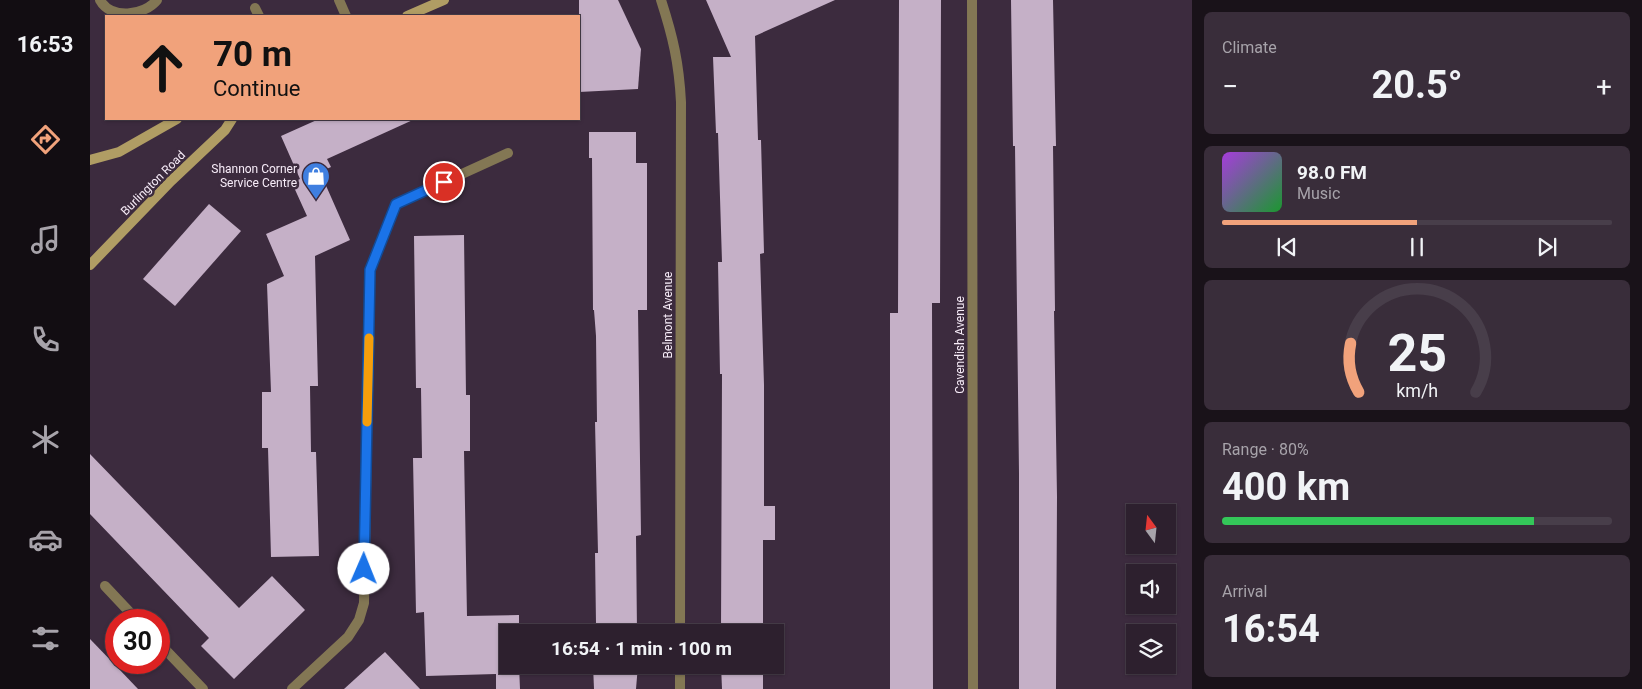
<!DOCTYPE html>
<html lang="en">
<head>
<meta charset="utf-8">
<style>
	body { margin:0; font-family:Roboto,sans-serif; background:#392d3a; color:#f1f3f6; height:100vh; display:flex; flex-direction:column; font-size:19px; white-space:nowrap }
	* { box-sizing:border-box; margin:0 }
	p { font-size:16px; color:#a7a3aa }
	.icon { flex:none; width:28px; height:28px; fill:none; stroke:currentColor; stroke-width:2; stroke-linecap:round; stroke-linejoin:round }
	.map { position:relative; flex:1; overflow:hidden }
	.sheet { display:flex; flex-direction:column; gap:12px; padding:12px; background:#191219; width:450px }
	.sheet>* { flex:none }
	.hud { position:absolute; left:15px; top:15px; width:475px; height:105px; border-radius:0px; box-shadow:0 1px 4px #0004,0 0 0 1px #483e4a; background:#f1a27b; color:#111; overflow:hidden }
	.needle { width:32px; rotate:345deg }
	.tools { position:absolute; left:1036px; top:504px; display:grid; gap:10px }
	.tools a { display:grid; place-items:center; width:50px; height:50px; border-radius:0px; background:#2d202e; box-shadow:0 1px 4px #0004,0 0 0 1px #483e4a; font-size:25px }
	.speed { position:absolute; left:15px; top:609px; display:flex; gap:10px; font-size:25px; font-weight:700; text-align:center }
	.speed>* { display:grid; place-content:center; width:65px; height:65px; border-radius:50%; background:#2d202e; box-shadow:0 1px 4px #0004,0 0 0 1px #483e4a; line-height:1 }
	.speed .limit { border:8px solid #d22; background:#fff; color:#111 }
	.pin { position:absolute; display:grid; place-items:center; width:42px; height:42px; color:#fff; margin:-21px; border:2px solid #fff; border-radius:50%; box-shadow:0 1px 5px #0007 }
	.me { position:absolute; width:55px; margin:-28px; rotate:1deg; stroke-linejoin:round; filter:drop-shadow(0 0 4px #0008) }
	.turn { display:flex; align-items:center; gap:18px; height:105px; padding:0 25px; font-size:22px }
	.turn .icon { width:65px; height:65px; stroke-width:2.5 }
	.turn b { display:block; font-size:35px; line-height:42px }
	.big { font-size:38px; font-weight:700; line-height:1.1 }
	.sheet .card { flex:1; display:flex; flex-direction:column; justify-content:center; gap:8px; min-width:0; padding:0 18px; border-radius:8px; background:#392d3a }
	.sheet .dial { align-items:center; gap:0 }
	.dial svg { height:130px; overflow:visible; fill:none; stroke:#483e4a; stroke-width:7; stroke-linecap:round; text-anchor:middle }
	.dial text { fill:#f1f3f6; stroke:none }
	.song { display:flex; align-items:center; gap:15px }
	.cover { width:60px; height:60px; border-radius:8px; background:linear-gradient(135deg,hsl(280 70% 55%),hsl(130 70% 35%)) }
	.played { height:5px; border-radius:2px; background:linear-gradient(90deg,#f1a27b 50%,#483e4a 50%) }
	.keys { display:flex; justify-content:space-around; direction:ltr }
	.heat { display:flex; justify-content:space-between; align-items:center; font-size:28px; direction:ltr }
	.charge { height:8px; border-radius:4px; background:linear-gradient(90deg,#34c759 80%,#483e4a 0) }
	.trip { position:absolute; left:409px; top:624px; width:285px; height:50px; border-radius:0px; background:#2d202e; box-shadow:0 1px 4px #0004,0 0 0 1px #483e4a; font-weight:700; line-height:50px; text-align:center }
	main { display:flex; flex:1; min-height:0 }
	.tabs { display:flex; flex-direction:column; width:90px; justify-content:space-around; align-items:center; background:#120d12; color:#a7a3aa }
	.tabs .icon { width:35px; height:35px }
	.tabs .active { color:#f1a27b }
	.tabs b { font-size:22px; color:#f1f3f6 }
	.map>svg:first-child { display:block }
</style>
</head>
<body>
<main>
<nav class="tabs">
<b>16:53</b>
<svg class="icon active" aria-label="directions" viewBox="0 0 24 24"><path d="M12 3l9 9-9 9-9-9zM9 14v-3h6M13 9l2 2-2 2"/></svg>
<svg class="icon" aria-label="music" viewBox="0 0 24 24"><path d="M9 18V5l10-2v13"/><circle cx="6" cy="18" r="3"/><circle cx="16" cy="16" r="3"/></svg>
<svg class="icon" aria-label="phone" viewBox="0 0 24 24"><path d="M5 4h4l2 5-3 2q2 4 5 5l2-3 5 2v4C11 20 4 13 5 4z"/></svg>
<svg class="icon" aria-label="climate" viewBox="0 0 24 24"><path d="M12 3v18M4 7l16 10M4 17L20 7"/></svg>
<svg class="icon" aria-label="car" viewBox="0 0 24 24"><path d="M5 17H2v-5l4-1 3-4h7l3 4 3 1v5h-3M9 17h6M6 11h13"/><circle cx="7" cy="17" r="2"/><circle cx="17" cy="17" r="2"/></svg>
<svg class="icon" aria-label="filters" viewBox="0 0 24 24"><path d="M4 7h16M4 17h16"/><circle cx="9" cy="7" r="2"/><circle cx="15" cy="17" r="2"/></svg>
</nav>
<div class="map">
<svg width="1102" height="689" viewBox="0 0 1102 689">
	<rect width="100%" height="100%" fill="#3c2b3e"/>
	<g fill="#c5b0c7">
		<path d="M489 0H528L551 49 548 89 489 92Z"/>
		<path d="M616 0H745L665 36 668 140H671L674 253 670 254 674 385V506H685V540H673V632H631L632 374H630L628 262H632L628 133H626L623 57H641Z"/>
		<path d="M809 0H851L850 303H842L843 689H800V313H808Z"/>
		<path d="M921 0H963L966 146H963L965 311H964L967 497 966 689H929V473L925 146H923Z"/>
		<path d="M229 119H325L237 159 241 167 230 172 260 240 225 256 228 386H220L221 452H226L229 556 181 557 178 448H172V392H181L177 284 194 276 176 234 217 216 202 183 210 179 191 136Z"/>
		<path d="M499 132H546V163H557V310H548L551 535 546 536 547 632H503V624H506L505 553H508L505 422H507L506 336 504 310H503L502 158H499Z"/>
		<path d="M119 204 151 231 85 306 53 279Z"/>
		<path d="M374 235 376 395H380V451H374L377 616 429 615V632H418V665H429L430 689H406V674L336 676 334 612 326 613 323 458H332L331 388H326L324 236Z"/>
		<path d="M0 454 149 608 182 576 215 610 144 679 111 646 119 638 0 514Z"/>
		<path d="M0 639 28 668 48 689H0Z"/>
		<path d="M295 652 330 689H254L287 659Z"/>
		<path d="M503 665H548L546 689H504Z"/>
		<path d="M631 665H673V689H632Z"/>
	</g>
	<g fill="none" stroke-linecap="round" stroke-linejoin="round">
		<g stroke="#837754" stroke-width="10">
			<path d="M10 0C21 20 54 16 67 0"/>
			<path d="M249 0 256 16"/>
			<path d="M165 8 169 16"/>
			<path d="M280 270 306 204 418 153"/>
		</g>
		<g stroke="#837754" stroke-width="10">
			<path d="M571 0C583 37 589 63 591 102L590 632"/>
			<path d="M882 0 883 689"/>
			<path d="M15 586 47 620"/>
			<path d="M69 643 113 689"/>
			<path d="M202 689 258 637 269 620 274 603 280 270"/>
			<path d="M590 689V665"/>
		</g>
		<g stroke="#b09d64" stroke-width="10">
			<path d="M317 16 354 0"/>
			<path d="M0 160 29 152 87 119"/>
			<path d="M0 265 81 181 135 130 142 119"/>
		</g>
	</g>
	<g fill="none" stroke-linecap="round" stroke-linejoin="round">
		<g stroke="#114b97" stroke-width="12">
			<path id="route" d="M274 569 280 270 306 204 354 182"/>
		</g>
		<use href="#route" stroke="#1a73e8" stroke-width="9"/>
		<path stroke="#f59e0b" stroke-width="9" d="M277 422 279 338"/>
	</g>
	<defs>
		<g id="shop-pin" transform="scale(1.4375)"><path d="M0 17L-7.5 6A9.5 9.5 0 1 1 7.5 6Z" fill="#3f7fe0" stroke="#3c2b3e"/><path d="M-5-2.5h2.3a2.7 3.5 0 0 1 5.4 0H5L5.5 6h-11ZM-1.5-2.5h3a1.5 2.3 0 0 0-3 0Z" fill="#fff"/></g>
	</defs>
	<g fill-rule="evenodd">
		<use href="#shop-pin" x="226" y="176"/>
	</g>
	<g text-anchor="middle" stroke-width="5" stroke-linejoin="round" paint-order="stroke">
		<g font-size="12" fill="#f7ecf8" stroke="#3c2b3e" text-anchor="end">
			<text x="207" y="173">Shannon Corner<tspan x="207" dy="14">Service Centre</tspan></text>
		</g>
		<g font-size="12" fill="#f7ecf8" stroke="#3c2b3e">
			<text transform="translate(63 183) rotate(-45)" y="4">Burlington Road</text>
			<text transform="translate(578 315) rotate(-90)" y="4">Belmont Avenue</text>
			<text transform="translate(870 345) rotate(-90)" y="4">Cavendish Avenue</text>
		</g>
	</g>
</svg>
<div class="tools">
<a><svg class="needle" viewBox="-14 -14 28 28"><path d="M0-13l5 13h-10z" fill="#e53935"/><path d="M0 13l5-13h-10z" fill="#a7a3aa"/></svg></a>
<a><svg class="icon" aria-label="sound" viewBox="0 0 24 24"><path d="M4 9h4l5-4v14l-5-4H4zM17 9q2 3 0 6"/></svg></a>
<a><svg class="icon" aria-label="layers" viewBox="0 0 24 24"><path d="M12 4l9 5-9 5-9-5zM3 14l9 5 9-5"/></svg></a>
</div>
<div class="speed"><div class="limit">30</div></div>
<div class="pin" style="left:354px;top:182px;background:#d93025"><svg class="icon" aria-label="arrive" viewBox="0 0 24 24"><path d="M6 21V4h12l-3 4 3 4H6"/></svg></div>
<svg class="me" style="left:274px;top:569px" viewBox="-20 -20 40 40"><circle r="19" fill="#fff"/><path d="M0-13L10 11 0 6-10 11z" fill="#1a73e8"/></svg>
<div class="trip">16:54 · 1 min · 100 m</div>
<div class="hud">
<div class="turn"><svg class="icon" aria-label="ahead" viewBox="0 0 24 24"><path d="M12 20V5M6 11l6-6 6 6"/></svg><div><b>70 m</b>Continue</div></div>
</div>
</div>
<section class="sheet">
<div class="card"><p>Climate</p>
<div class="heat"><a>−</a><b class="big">20.5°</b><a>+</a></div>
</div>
<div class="card">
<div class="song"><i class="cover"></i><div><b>98.0 FM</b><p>Music</p></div></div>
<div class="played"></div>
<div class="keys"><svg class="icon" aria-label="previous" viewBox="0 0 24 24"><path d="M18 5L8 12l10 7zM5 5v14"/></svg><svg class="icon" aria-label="pause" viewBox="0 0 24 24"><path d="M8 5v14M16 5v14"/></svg><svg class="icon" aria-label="next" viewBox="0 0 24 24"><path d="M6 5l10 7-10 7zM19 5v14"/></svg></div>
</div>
<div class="card dial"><svg viewBox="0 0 100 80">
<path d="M14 69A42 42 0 1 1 86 69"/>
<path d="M14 69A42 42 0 0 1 9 39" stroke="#f1a27b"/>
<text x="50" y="56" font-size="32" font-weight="700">25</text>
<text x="50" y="72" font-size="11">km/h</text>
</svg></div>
<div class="card"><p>Range · 80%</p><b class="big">400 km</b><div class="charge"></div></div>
<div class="card"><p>Arrival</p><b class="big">16:54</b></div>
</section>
</main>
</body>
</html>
